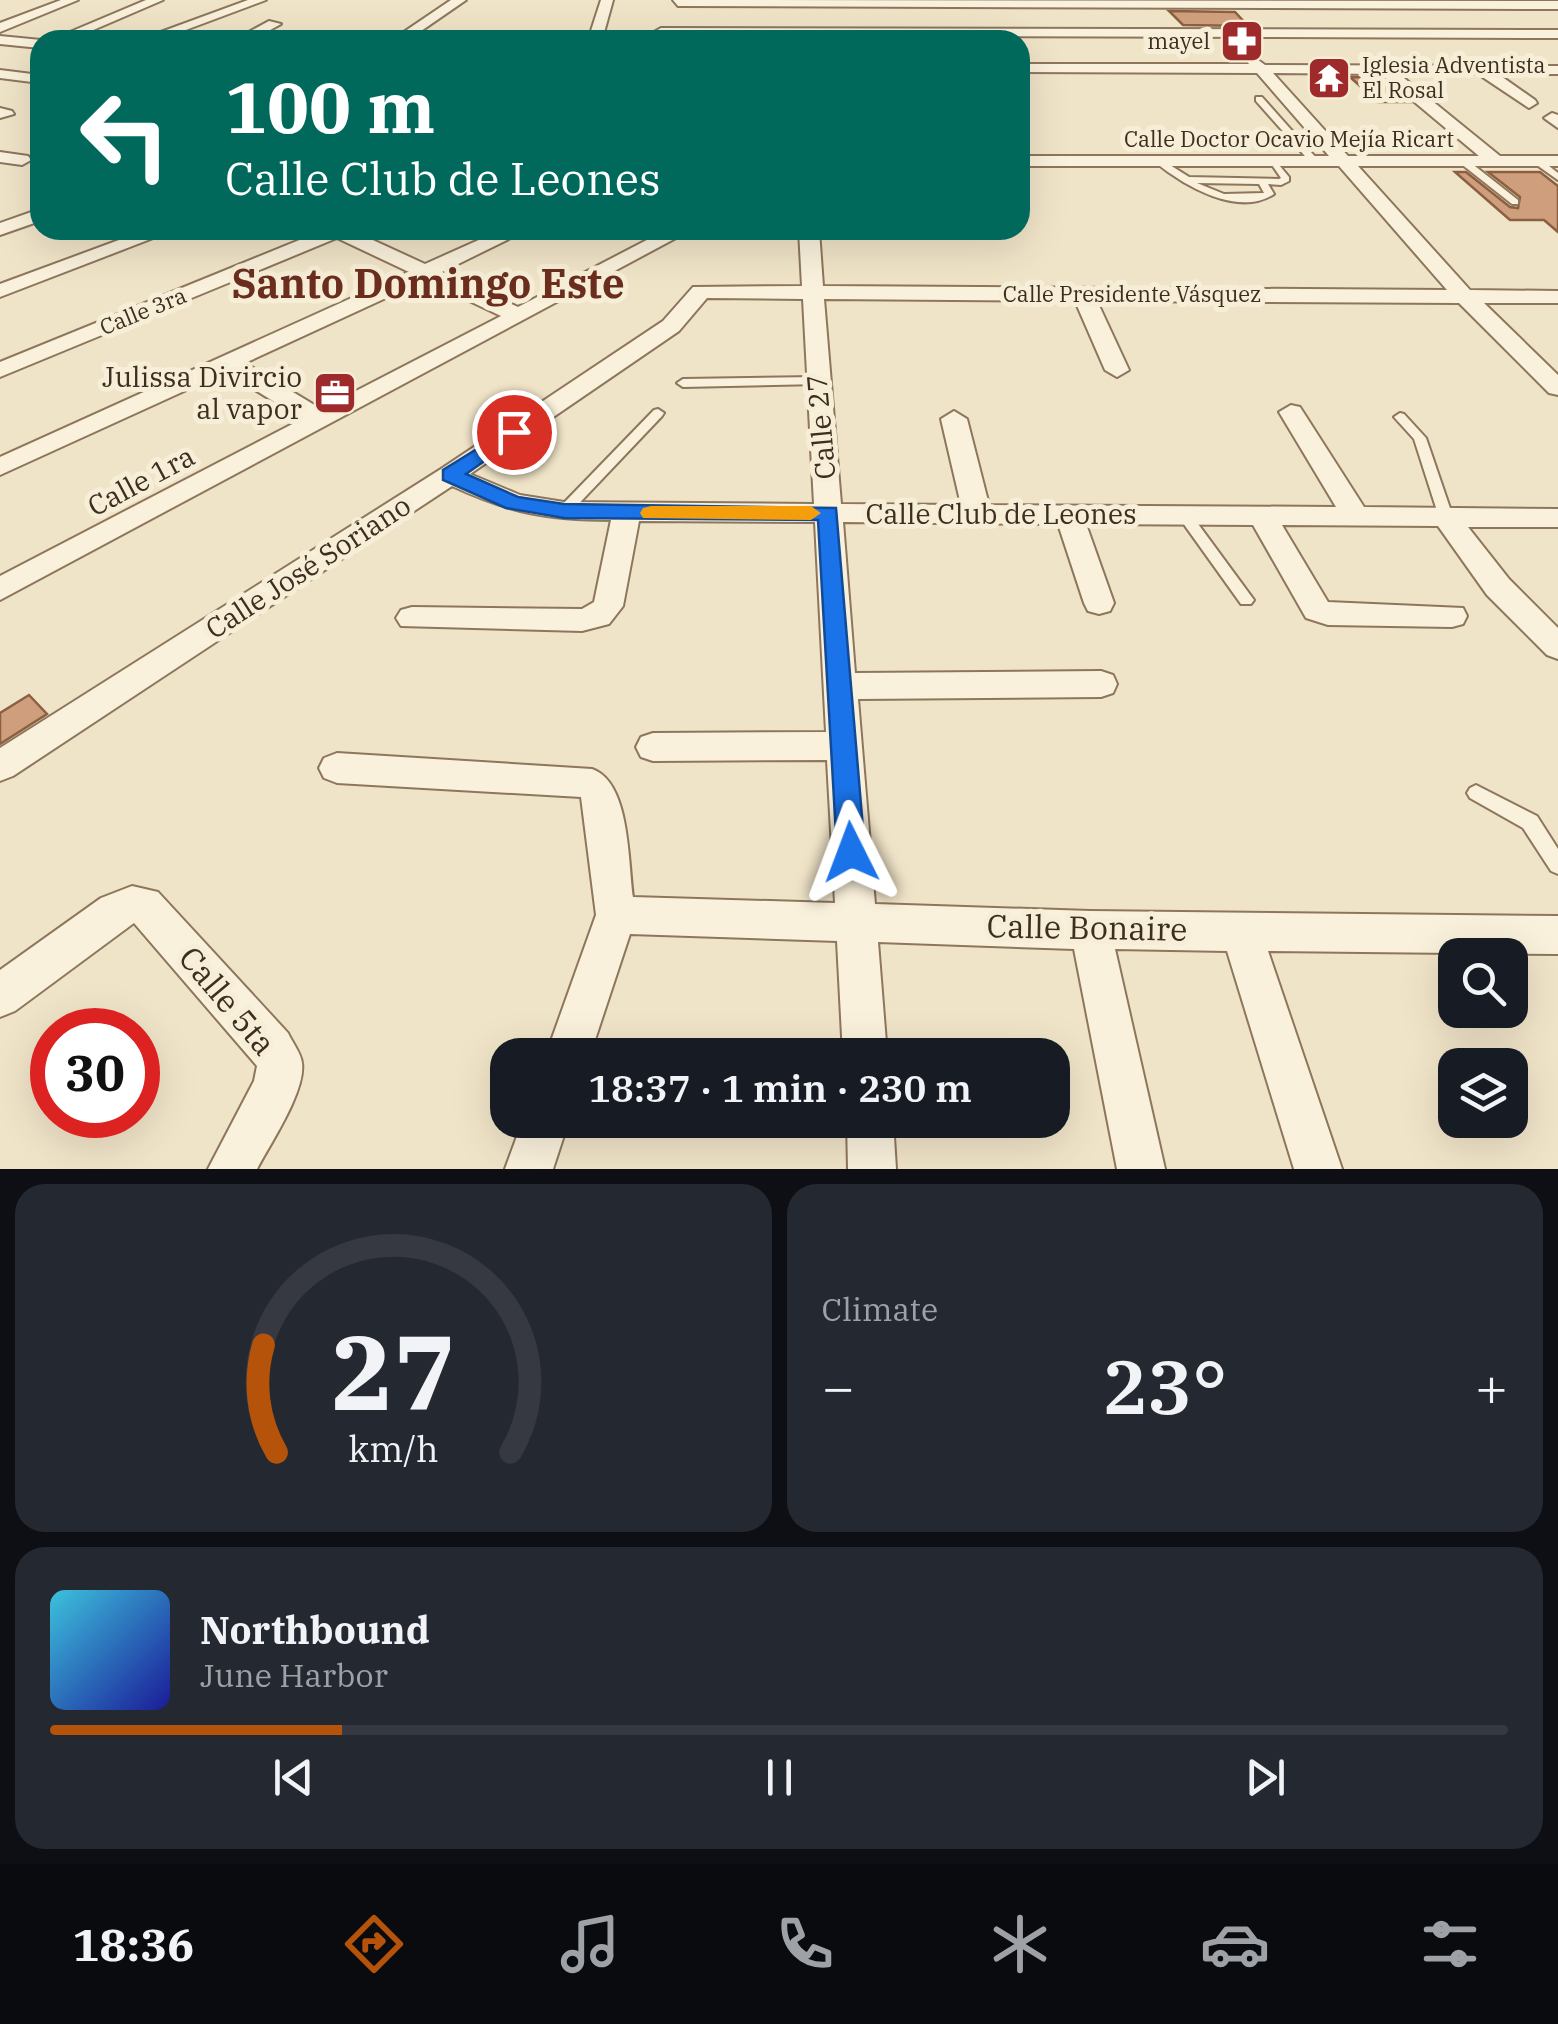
<!DOCTYPE html>
<html lang="en">
<head>
<meta charset="utf-8">
<style>
	body { margin:0; font-family:"IBM Plex Serif",serif; background:#242831; color:#f1f3f6; height:100vh; display:flex; flex-direction:column; font-size:38px; white-space:nowrap }
	* { box-sizing:border-box; margin:0 }
	p { font-size:32px; color:#9ea1a6 }
	.icon { flex:none; width:55px; height:55px; fill:none; stroke:currentColor; stroke-width:2; stroke-linecap:round; stroke-linejoin:round }
	.map { position:relative; height:1169px; overflow:hidden }
	.sheet { display:flex; flex-direction:column; gap:15px; padding:15px; background:#0d0f14; flex:1 }
	.sheet>* { flex:none }
	.guide { position:absolute; left:30px; top:30px; width:1000px; height:210px; border-radius:30px; box-shadow:0 10px 40px #0002; background:#00695c; color:#fff; overflow:hidden }
	.controls { position:absolute; left:1438px; top:938px; display:grid; gap:20px }
	.controls a { display:grid; place-items:center; width:90px; height:90px; border-radius:20px; background:#171b24; box-shadow:0 10px 40px #0002; font-size:50px }
	.speed { position:absolute; left:30px; top:1008px; display:flex; gap:20px; font-size:50px; font-weight:700; text-align:center }
	.speed>* { display:grid; place-content:center; width:130px; height:130px; border-radius:50%; background:#171b24; box-shadow:0 10px 40px #0002; line-height:1 }
	.speed .limit { border:15px solid #d22; background:#fff; color:#111 }
	.pin { position:absolute; display:grid; place-items:center; width:85px; height:85px; color:#fff; margin:-42px; border:5px solid #fff; border-radius:50%; box-shadow:0 2px 10px #0007 }
	.me { position:absolute; width:110px; margin:-55px; rotate:357deg; stroke-linejoin:round; filter:drop-shadow(0 0 8px #0008) }
	.turn { display:flex; align-items:center; gap:35px; height:210px; padding:0 30px; font-size:45px }
	.turn .icon { width:130px; height:130px; stroke-width:2.5 }
	.turn b { display:block; font-size:70px; line-height:85px }
	.big { font-size:75px; font-weight:600; line-height:1.1 }
	.sheet .tile { flex:1; display:flex; flex-direction:column; justify-content:center; gap:15px; min-width:0; padding:0 35px; border-radius:30px; background:#242831 }
	.sheet .dial { align-items:center; gap:0 }
	.dial svg { height:260px; overflow:visible; fill:none; stroke:#363941; stroke-width:7; stroke-linecap:round; text-anchor:middle }
	.dial text { fill:#f1f3f6; stroke:none }
	.song { display:flex; align-items:center; gap:30px }
	.cover { width:120px; height:120px; border-radius:15px; background:linear-gradient(135deg,hsl(190 70% 55%),hsl(240 70% 35%)) }
	.played { height:10px; border-radius:5px; background:linear-gradient(90deg,#b45309 20%,#363941 20%) }
	.keys { display:flex; justify-content:space-around; direction:ltr }
	.heat { display:flex; justify-content:space-between; align-items:center; font-size:55px; direction:ltr }
	.sheet .tiles { flex:1; display:grid; gap:15px; grid-template-columns:1fr 1fr }
	.tile:last-child { grid-column:span 2 }
	.trip { position:absolute; left:490px; top:1038px; width:580px; height:100px; border-radius:30px; background:#171b24; box-shadow:0 10px 40px #0002; font-weight:600; line-height:100px; text-align:center }
	.dock { display:flex; height:160px; justify-content:space-around; align-items:center; background:#090b0e; color:#9ea1a6 }
	.dock .icon { width:70px; height:70px }
	.dock .current { color:#b45309 }
	.dock b { font-size:45px; color:#f1f3f6 }
	.map>svg:first-child { display:block }
</style>
</head>
<body>
<div class="map">
<svg width="1558" height="1169" viewBox="0 0 1558 1169">
	<rect width="100%" height="100%" fill="#f0e4c8"/>
	<g fill="#cf9f7d" stroke="#8d5f41" stroke-width="2.5">
		<path d="M1169 11 1235 12 1248 26 1183 25Z"/>
		<path d="M1350 77 1380 78 1409 102H1378Z"/>
		<path d="M1455 172H1466L1510 207 1518 208 1520 197 1488 172H1540L1558 186V232L1544 220H1510Z"/>
		<path d="M29 695 47 714 0 744V713Z"/>
	</g>
	<g fill="none" stroke-linecap="round" stroke-linejoin="round">
		<g stroke="#8d765c" stroke-width="4">
			<g id="lane">
				<path d="M1256 97H1262L1318 160V164H1312L1256 101Z"/>
				<path d="M1274 159 1289 177V181L1281 185 1268 184 1274 194C1238 218 1183 185 1155 162L1162 160 1189 177 1279 179 1281 178 1270 162ZM1197 183 1259 184 1264 193 1224 194Z"/>
				<path d="M1460 159H1466L1518 200V204H1512L1460 163Z"/>
				<path d="M1534 159H1540L1558 173V180L1534 163Z"/>
				<path d="M816 377 820 378V384L683 387 677 383 683 379Z"/>
				<path d="M658 409 664 413 662 416 569 514H559L557 511 559 508 654 410Z"/>
				<path d="M1400 413 1404 414 1426 438 1453 517 1451 520H1441L1439 517 1414 439 1394 417Z"/>
				<path d="M1185 511 1190 513 1251 596 1254 600 1251 604H1241L1178 516Z"/>
				<path d="M1476 785 1537 816 1558 849V874L1551 871 1523 828 1470 798 1467 793 1470 788Z"/>
			</g>
		</g>
		<g stroke="#8d765c" stroke-width="4">
			<g id="street">
				<path d="M61 0H78L0 32V23Z"/>
				<path d="M146 0H163L70 40H51Z"/>
				<path d="M248 0H266L159 40H139Z"/>
				<path d="M451 0H466L408 40H392Z"/>
				<path d="M601 0H613L602 40H588Z"/>
				<path d="M673 0 1558 1V9L678 6Z"/>
				<path d="M269 21 281 24 252 40H234Z"/>
				<path d="M661 28 1558 30V38L656 35 654 32Z"/>
				<path d="M0 36 41 40 40 48 0 44Z"/>
				<path d="M1254 57 1265 65 1558 66V74H1498L1535 100 1537 103 1529 108 1478 74H1399L1500 156H1558V166H1358L1470 290 1558 291V303H1484L1558 375V395L1549 393 1459 303 1097 301 1129 370 1117 377 1105 370 1075 301 824 299 841 504 961 505 941 419 954 411 967 419 989 505 1336 507 1279 412 1291 405 1300 407 1364 507 1558 509V527H1468L1509 579 1558 628V659L1547 655 1487 595 1438 526 1282 525 1328 602 1463 608 1467 616 1463 624 1452 627 1328 625 1306 618 1253 525 1086 524 1114 603 1110 611 1099 614 1088 611 1084 603 1058 524 843 522 855 673 1101 671 1113 675 1117 684 1113 693 1101 697 858 699 875 904 1090 911 1558 916V954L1268 951 1342 1169H1294L1227 951 1115 949 1165 1169H1117L1074 949 878 942 887 1055H843L837 941 630 934 590 1055H546L596 915 581 797 337 783 324 778 319 768 324 758 337 753 592 769C630 782 628 861 633 897L835 903 827 760 653 761 641 757 636 747 641 737 653 733 826 732 815 522 639 521 623 606 609 624 582 631 401 626 396 618 401 610 412 607 582 609 594 602 611 520C546 520 511 513 452 486L13 776 0 781V748L441 469 663 321 693 287 802 286 799 230H819L823 286 1447 290 1339 166H1020V156H1329L1257 73 1020 72V64H1249L1247 61ZM1273 73 1381 74 1479 156H1348ZM707 298 803 299 814 504 564 502 520 495 470 474 679 331Z"/>
				<path d="M0 70 40 75V83L0 78Z"/>
				<path d="M0 108 12 111 14 114 0 118Z"/>
				<path d="M1552 113 1558 115V128L1544 118Z"/>
				<path d="M0 152 28 156 31 160 22 165 0 162Z"/>
				<path d="M40 209V221L0 235V223Z"/>
				<path d="M146 230H174L0 297V284Z"/>
				<path d="M324 230H351L425 264 501 230H527L442 272 518 307 666 230H691L0 600V576L302 419 226 372 0 475V457L409 272 337 238 0 377V362ZM425 280 501 316 321 409 245 363Z"/>
				<path d="M132 886 158 892 288 1033C292 1042 301 1053 302 1063 306 1091 270 1144 257 1169H208L254 1081 257 1066 134 923 15 1011 0 1017V970L101 898Z"/>
				<path d="M523 1120H569L553 1169H505Z"/>
				<path d="M847 1120H893L896 1169H848Z"/>
			</g>
		</g>
		<use href="#lane" fill="#faf1dc" fill-rule="evenodd"/>
		<use href="#street" fill="#faf1dc" fill-rule="evenodd"/>
	</g>
	<path fill="#1a73e8" stroke="#114b97" stroke-width="2.5" d="M514 426 520 428V436L466 474 518 497 564 504 836 508 865 852 861 861 851 865 841 861 837 852 818 520 564 518 506 508 443 480V470Z"/>
	<path fill="#f59e0b" d="M651 506H811L821 513 811 520 643 518 640 513 643 508Z"/>
	<defs>
		<g id="pharmacy-square" transform="scale(2.25)"><rect x="-9" y="-9" width="18" height="18" rx="4" fill="#9e2a2b" stroke="#f7eed8"/><path d="M-2-6h4v4h4v4h-4v4h-4v-4h-4v-4h4Z" fill="#fff"/></g>
		<g id="temple-square" transform="scale(2.25)"><rect x="-9" y="-9" width="18" height="18" rx="4" fill="#9e2a2b" stroke="#f7eed8"/><path d="M0-6L5-2H3V0L6.5 2.5H4V6H1.5V3h-3V6H-4V2.5H-6.5L-3 0V-2H-5Z" fill="#fff"/></g>
		<g id="office-square" transform="scale(2.25)"><rect x="-9" y="-9" width="18" height="18" rx="4" fill="#9e2a2b" stroke="#f7eed8"/><path d="M-6-3h4V-5.5h4V-3h4V5H-6ZM-1-4.5V-3h2v-1.5ZM-6 0V1H6V0Z" fill="#fff"/></g>
	</defs>
	<g fill-rule="evenodd">
		<use href="#pharmacy-square" x="1242" y="41"/>
		<use href="#temple-square" x="1329" y="78"/>
		<use href="#office-square" x="335" y="393"/>
	</g>
	<g text-anchor="middle" stroke-width="10" stroke-linejoin="round" paint-order="stroke">
		<g font-size="22" fill="#3d2e20" stroke="#f7eed8" text-anchor="end">
			<text x="1210" y="49">mayel</text>
			<text x="1362" y="73" text-anchor="start">Iglesia Adventista<tspan x="1362" dy="25">El Rosal</tspan></text>
		</g>
		<g font-size="22" fill="#3d2e20" stroke="#f7eed8">
			<text x="1289" y="147">Calle Doctor Ocavio Mejía Ricart</text>
			<text x="1132" y="302">Calle Presidente Vásquez</text>
			<text transform="translate(143 311) rotate(-22)" y="8">Calle 3ra</text>
		</g>
		<g font-size="28" fill="#3d2e20" stroke="#f7eed8" text-anchor="end">
			<text x="302" y="387">Julissa Divircio<tspan x="302" dy="32">al vapor</tspan></text>
		</g>
		<g font-size="28" fill="#3d2e20" stroke="#f7eed8">
			<text transform="translate(821 427) rotate(-95)" y="10">Calle 27</text>
			<text transform="translate(141 481) rotate(-28)" y="10">Calle 1ra</text>
			<text x="1001" y="524">Calle Club de Leones</text>
			<text transform="translate(308 567) rotate(-33)" y="10">Calle José Soriano</text>
		</g>
		<g font-size="32" fill="#3d2e20" stroke="#f7eed8">
			<text transform="translate(1087 928) rotate(1)" y="11">Calle Bonaire</text>
			<text transform="translate(227 1001) rotate(50)" y="11">Calle 5ta</text>
		</g>
		<g font-size="40" font-weight="bold" fill="#6b2e1e" stroke="#f7eed8">
			<text x="428" y="298">Santo Domingo Este</text>
		</g>
	</g>
</svg>
<div class="controls">
<a><svg class="icon" aria-label="search" viewBox="0 0 24 24"><circle cx="10" cy="10" r="6"/><path d="M15 15l6 6"/></svg></a>
<a><svg class="icon" aria-label="layers" viewBox="0 0 24 24"><path d="M12 4l9 5-9 5-9-5zM3 14l9 5 9-5"/></svg></a>
</div>
<div class="speed"><div class="limit">30</div></div>
<div class="pin" style="left:514px;top:432px;background:#d93025"><svg class="icon" aria-label="arrive" viewBox="0 0 24 24"><path d="M6 21V4h12l-3 4 3 4H6"/></svg></div>
<svg class="me" style="left:851px;top:852px" viewBox="-20 -20 40 40"><path d="M0-17L14 15 0 8-14 15z" fill="#1a73e8" stroke="#fff" stroke-width="4"/></svg>
<div class="trip">18:37 · 1 min · 230 m</div>
<div class="guide">
<div class="turn"><svg class="icon" aria-label="left" viewBox="0 0 24 24"><path d="M17 20v-9H6M10 6l-5 5 5 5"/></svg><div><b>100 m</b>Calle Club de Leones</div></div>
</div>
</div>
<section class="sheet">
<div class="tiles">
<div class="tile dial"><svg viewBox="0 0 100 80">
<path d="M14 69A42 42 0 1 1 86 69"/>
<path d="M14 69A42 42 0 0 1 10 36" stroke="#b45309"/>
<text x="50" y="56" font-size="32" font-weight="700">27</text>
<text x="50" y="72" font-size="11">km/h</text>
</svg></div>
<div class="tile"><p>Climate</p>
<div class="heat"><a>−</a><b class="big">23°</b><a>+</a></div>
</div>
<div class="tile">
<div class="song"><i class="cover"></i><div><b>Northbound</b><p>June Harbor</p></div></div>
<div class="played"></div>
<div class="keys"><svg class="icon" aria-label="previous" viewBox="0 0 24 24"><path d="M18 5L8 12l10 7zM5 5v14"/></svg><svg class="icon" aria-label="pause" viewBox="0 0 24 24"><path d="M8 5v14M16 5v14"/></svg><svg class="icon" aria-label="next" viewBox="0 0 24 24"><path d="M6 5l10 7-10 7zM19 5v14"/></svg></div>
</div>
</div>
</section>
<nav class="dock">
<b>18:36</b>
<svg class="icon current" aria-label="directions" viewBox="0 0 24 24"><path d="M12 3l9 9-9 9-9-9zM9 14v-3h6M13 9l2 2-2 2"/></svg>
<svg class="icon" aria-label="music" viewBox="0 0 24 24"><path d="M9 18V5l10-2v13"/><circle cx="6" cy="18" r="3"/><circle cx="16" cy="16" r="3"/></svg>
<svg class="icon" aria-label="phone" viewBox="0 0 24 24"><path d="M5 4h4l2 5-3 2q2 4 5 5l2-3 5 2v4C11 20 4 13 5 4z"/></svg>
<svg class="icon" aria-label="climate" viewBox="0 0 24 24"><path d="M12 3v18M4 7l16 10M4 17L20 7"/></svg>
<svg class="icon" aria-label="car" viewBox="0 0 24 24"><path d="M5 17H2v-5l4-1 3-4h7l3 4 3 1v5h-3M9 17h6M6 11h13"/><circle cx="7" cy="17" r="2"/><circle cx="17" cy="17" r="2"/></svg>
<svg class="icon" aria-label="filters" viewBox="0 0 24 24"><path d="M4 7h16M4 17h16"/><circle cx="9" cy="7" r="2"/><circle cx="15" cy="17" r="2"/></svg>
</nav>
</body>
</html>
